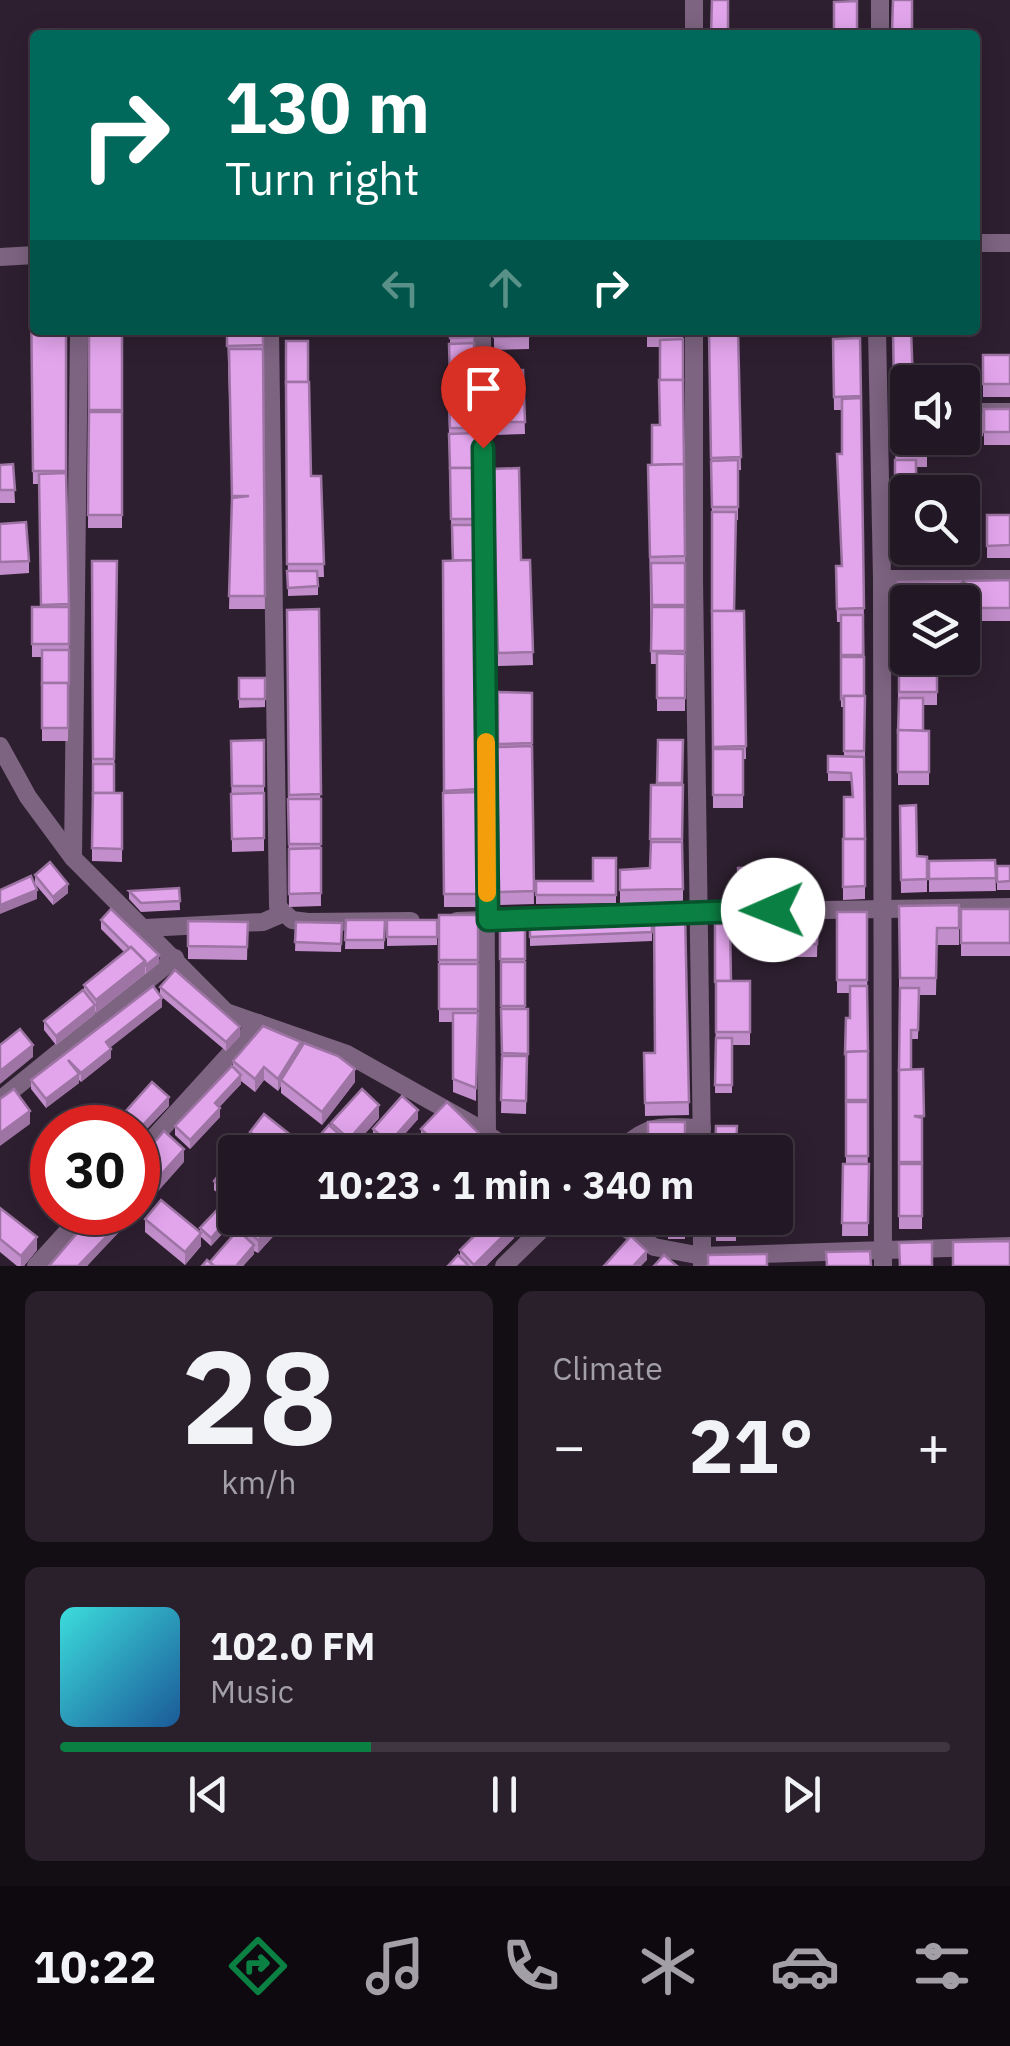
<!DOCTYPE html>
<html lang="en">
<head>
<meta charset="utf-8">
<style>
	body { margin:0; font-family:"IBM Plex Sans",sans-serif; background:#2a202c; color:#f1f3f6; height:100vh; display:flex; flex-direction:column; font-size:38px; white-space:nowrap }
	* { box-sizing:border-box; margin:0 }
	p { font-size:32px; color:#a29fa6 }
	.icon { flex:none; width:55px; height:55px; fill:none; stroke:currentColor; stroke-width:2; stroke-linecap:round; stroke-linejoin:round }
	.map { position:relative; height:1266px; overflow:hidden }
	.sheet { display:flex; flex-direction:column; gap:25px; padding:25px; background:#130d14; flex:1 }
	.sheet>* { flex:none }
	.banner { position:absolute; left:30px; top:30px; width:950px; height:305px; border-radius:10px; box-shadow:0 5px 25px #0003,0 0 0 2px #3f3641; background:#00695c; color:#fff; overflow:hidden }
	.tools { position:absolute; left:890px; top:365px; display:grid; gap:20px }
	.tools a { display:grid; place-items:center; width:90px; height:90px; border-radius:10px; background:#221724; box-shadow:0 5px 25px #0003,0 0 0 2px #3f3641; font-size:50px }
	.speed { position:absolute; left:30px; top:1105px; display:flex; gap:20px; font-size:50px; font-weight:700; text-align:center }
	.speed>* { display:grid; place-content:center; width:130px; height:130px; border-radius:50%; background:#221724; box-shadow:0 5px 25px #0003,0 0 0 2px #3f3641; line-height:1 }
	.speed .limit { border:15px solid #d22; background:#fff; color:#111 }
	.pin { position:absolute; display:grid; place-items:center; width:85px; height:85px; color:#fff; margin:-102px -42px; border-radius:50% 50% 50% 0; rotate:-45deg; box-shadow:0 0 10px #0007 }
	.pin .icon { rotate:45deg }
	.me { position:absolute; width:110px; margin:-55px; rotate:269deg; stroke-linejoin:round; filter:drop-shadow(0 0 8px #0008) }
	.turn { display:flex; align-items:center; gap:35px; height:210px; padding:0 30px; font-size:45px }
	.turn .icon { width:130px; height:130px; stroke-width:2.5 }
	.turn b { display:block; font-size:70px; line-height:85px }
	.lanes { display:flex; align-items:center; height:95px; padding:0 30px; background:#0003; justify-content:center; gap:50px; direction:ltr }
	.lanes .off { opacity:.35 }
	.big { font-size:75px; font-weight:800; line-height:1.1 }
	.sheet .card { flex:1; display:flex; flex-direction:column; justify-content:center; gap:15px; min-width:0; padding:0 35px; border-radius:15px; background:#2a202c }
	.sheet .dial { align-items:center; gap:0 }
	.dial b { font-size:130px; line-height:1 }
	.song { display:flex; align-items:center; gap:30px }
	.cover { width:120px; height:120px; border-radius:15px; background:linear-gradient(135deg,hsl(180 70% 55%),hsl(210 70% 35%)) }
	.played { height:10px; border-radius:5px; background:linear-gradient(90deg,#0b8043 35%,#3f3641 35%) }
	.keys { display:flex; justify-content:space-around; direction:ltr }
	.heat { display:flex; justify-content:space-between; align-items:center; font-size:55px; direction:ltr }
	.sheet .tiles { flex:1; display:grid; gap:25px; grid-template-columns:1fr 1fr }
	.card:last-child { grid-column:span 2 }
	.trip { position:absolute; left:218px; top:1135px; width:575px; height:100px; border-radius:10px; background:#221724; box-shadow:0 5px 25px #0003,0 0 0 2px #3f3641; font-weight:800; line-height:100px; text-align:center }
	.dock { display:flex; height:160px; justify-content:space-around; align-items:center; background:#0e090e; color:#a29fa6 }
	.dock .icon { width:70px; height:70px }
	.dock .active { color:#0b8043 }
	.dock b { font-size:45px; color:#f1f3f6 }
	.map>svg:first-child { display:block }
</style>
</head>
<body>
<div class="map">
<svg width="1010" height="1266" viewBox="0 0 1010 1266">
	<rect width="100%" height="100%" fill="#2e1f30"/>
	<g fill="none" stroke-linecap="round" stroke-linejoin="round">
		<g stroke="#7d6481" stroke-width="18">
			<path d="M694 35V0"/>
			<path d="M880 35V0"/>
			<path d="M975 243H1010"/>
			<path d="M0 257 35 255"/>
			<path d="M270 330 278 907 292 920 308 922 411 921"/>
			<path d="M482 330 487 1135"/>
			<path d="M694 330V579L702 1152"/>
			<path d="M877 330 882 579 883 1266"/>
			<path d="M962 412H1010"/>
			<path d="M882 579H1010"/>
			<path d="M0 746 28 797 73 858 226 1012 347 1054 470 1123 513 1152"/>
			<path d="M73 858 79 330"/>
			<path d="M457 921 701 912 1010 907"/>
			<path d="M146 928 263 922 284 913"/>
			<path d="M0 1100 175 958"/>
			<path d="M618 1152C650 1122 661 1127 702 1128"/>
			<path d="M138 1155 258 1023"/>
			<path d="M610 1218 654 1247 702 1256 1010 1246"/>
			<path d="M702 1218V1266"/>
			<path d="M36 1266 85 1212"/>
			<path d="M504 1266 553 1218"/>
		</g>
	</g>
	<g fill="#c28ecb">
		<path d="M31 295 66 330V473L69 607 68 741H42V657H32V607H41L39 484H33Z"/>
		<path d="M89 330H122V528H88Z"/>
		<path d="M227 330H263L265 609H229L232 499Z"/>
		<path d="M450 330H473L477 428 479 907H444L443 561 452 560 448 392 450 379Z"/>
		<path d="M494 330H529V349L494 350Z"/>
		<path d="M647 330H683L685 556V711H657V664H651L648 465H652L660 425V347H647Z"/>
		<path d="M709 330H738L741 470H738V520H736L734 611H744L746 759H743V808H713L712 520Z"/>
		<rect x="834" y="330" width="27" height="6"/>
		<path d="M893 330 908 382V399H894Z"/>
		<path d="M860 338 865 696V899L843 900V839L852 797 851 781H828V756H844V707H841V622H837L836 579 842 566V410H834L833 339Z"/>
		<path d="M286 341 311 476H321L324 577H318V595L288 596Z"/>
		<rect x="983" y="355" width="27" height="42"/>
		<path d="M523 370 525 434 494 435 493 371Z"/>
		<path d="M895 409 927 438V467H916L908 492 927 548V560L896 561Z"/>
		<rect x="984" y="409" width="26" height="36"/>
		<path d="M962 414H982V444H954V438H962Z"/>
		<path d="M13 464 15 503H0V465Z"/>
		<path d="M493 469 521 560H530L533 665 498 666Z"/>
		<rect x="987" y="515" width="23" height="43"/>
		<path d="M0 524 29 561V573L0 575Z"/>
		<path d="M92 561H117L114 793H122V862L92 861Z"/>
		<path d="M1010 580V621H966V581Z"/>
		<path d="M961 581V602H908V658H937V705H923V731H929V785H898V582Z"/>
		<path d="M319 609 321 906 289 907 287 610Z"/>
		<path d="M239 678H265V707L239 708Z"/>
		<path d="M498 692 532 693V756L534 904 499 905Z"/>
		<path d="M264 740V851L232 852 231 741Z"/>
		<path d="M658 740H683V902L620 903V870L650 868 651 785H657Z"/>
		<path d="M900 806 917 856 927 857V892L901 893Z"/>
		<path d="M616 858V903L536 904V881H593Z"/>
		<path d="M995 860 996 891 929 892V861Z"/>
		<rect x="997" y="866" width="13" height="24"/>
		<path d="M738 868 790 886V899L739 902Z"/>
		<path d="M35 875 68 893 53 905 35 884Z"/>
		<path d="M179 888 180 910 141 912 129 899V891Z"/>
		<path d="M959 905V945H937L936 995H919L918 1039H911V1070L923 1069 922 1229H899V906Z"/>
		<rect x="961" y="909" width="49" height="47"/>
		<path d="M685 912 689 1115 645 1116 644 1053H655Z"/>
		<path d="M767 912H818L817 957H767Z"/>
		<path d="M837 912H867L868 1236H842L843 1164H846V1018H850V993H837Z"/>
		<path d="M500 914 525 915V1009H528L526 1114 501 1113 502 1061Z"/>
		<path d="M439 915H478L476 1101 453 1092V1022H439Z"/>
		<path d="M652 918V941L530 946V921Z"/>
		<path d="M101 920 159 963 96 1013 95 1011V1014L56 1045 44 1030V1021L84 991V985L124 952 101 929Z"/>
		<path d="M346 920H385L384 949H345Z"/>
		<path d="M387 920H437V945L387 946Z"/>
		<path d="M188 921 248 922 247 960 188 959Z"/>
		<path d="M296 922 342 923 341 952 295 951Z"/>
		<path d="M731 981H750V1045H732V1093H715L716 994Z"/>
		<path d="M160 987 240 1036 226 1051 162 997V1007L110 1047 111 1058 81 1082 79 1080V1083L46 1108 31 1089V1080L160 995Z"/>
		<path d="M301 1049 355 1082 322 1125 281 1093V1086L278 1091 264 1080 255 1092 241 1081V1084L219 1107 220 1117 190 1149 175 1135V1126L233 1068V1061Z"/>
		<path d="M169 1106 142 1134 138 1130V1128H135L126 1120V1111Z"/>
		<path d="M379 1118 348 1152 331 1127V1123Z"/>
		<path d="M418 1119 389 1152 373 1137V1129Z"/>
		<path d="M421 1129 488 1152H432L421 1142Z"/>
		<path d="M250 1132 297 1149 294 1152H265L250 1141Z"/>
		<path d="M184 1162 125 1228 123 1226 87 1266H45H49L95 1212H138Z"/>
		<path d="M214 1181 235 1184V1218H237L211 1246 201 1237V1246L185 1265 145 1232V1219L200 1233V1228L226 1200 214 1190Z"/>
		<path d="M0 1208 37 1250 24 1266H17L0 1252Z"/>
		<path d="M288 1218V1220L258 1253 254 1251V1254L243 1266H202L210 1262 240 1232V1225Z"/>
		<path d="M533 1218V1220L516 1236 514 1234V1238L486 1266H448L460 1257V1250Z"/>
		<rect x="668" y="1218" width="17" height="21"/>
		<path d="M715 1218H736V1241H716Z"/>
	</g>
	<g fill="#9e74a5">
		<path d="M68 884V893L53 905V897Z"/>
		<path d="M37 890V899L0 914V905Z"/>
		<path d="M159 955V963L146 974V965Z"/>
		<path d="M145 961V974L96 1013V1000Z"/>
		<path d="M162 998V1007L106 1051V1042Z"/>
		<path d="M95 1005V1014L56 1045V1036Z"/>
		<path d="M240 1027V1036L226 1051V1042Z"/>
		<path d="M301 1042V1055L281 1080V1086L278 1091V1079Z"/>
		<path d="M33 1045V1057L0 1084V1071Z"/>
		<path d="M111 1049V1058L81 1082V1073Z"/>
		<path d="M264 1067V1080L255 1092V1079Z"/>
		<path d="M355 1069V1082L322 1125V1112Z"/>
		<path d="M79 1074V1083L46 1108V1099Z"/>
		<path d="M241 1075V1084L215 1112V1103Z"/>
		<path d="M169 1097V1106L142 1134V1126Z"/>
		<path d="M379 1105V1118L349 1152V1139Z"/>
		<path d="M220 1108V1117L190 1149V1140Z"/>
		<path d="M418 1110V1119L389 1152V1143Z"/>
		<path d="M30 1111V1124L0 1146V1133Z"/>
		<path d="M297 1140V1149L294 1152H287Z"/>
		<path d="M348 1142V1152H338Z"/>
		<path d="M488 1142V1152H477Z"/>
		<path d="M184 1149V1162L125 1228V1215L126 1212H138V1200Z"/>
		<path d="M235 1211V1218H237L211 1246V1238Z"/>
		<path d="M278 1218H288V1220L258 1253V1240Z"/>
		<path d="M526 1218H533V1220L516 1236V1227Z"/>
		<path d="M123 1219V1228L87 1266H78Z"/>
		<path d="M514 1225V1238L486 1266H474Z"/>
		<path d="M201 1233V1246L185 1265V1252Z"/>
		<path d="M37 1237V1250L24 1266H21V1256Z"/>
		<path d="M254 1245V1254L243 1266H236Z"/>
		<path d="M647 1251V1260L641 1266H633Z"/>
	</g>
	<g fill="#e2a5ec" stroke="#9e74a5" stroke-width="2.5">
		<path d="M712 0H728V35H711Z"/>
		<path d="M893 0H912V33L892 32Z"/>
		<path d="M857 1V35H834V2Z"/>
		<path d="M644 32 681 33V35H644Z"/>
		<path d="M31 295H35V330H66V471H33Z"/>
		<rect x="89" y="330" width="33" height="80"/>
		<path d="M227 330H263V345L227 346Z"/>
		<path d="M450 330H473V337L450 338Z"/>
		<path d="M494 330H529V336L494 337Z"/>
		<path d="M647 330H683V333L647 334Z"/>
		<path d="M709 330H738L741 457 711 458Z"/>
		<path d="M893 330H911L913 382H908V390L894 391Z"/>
		<path d="M860 338 861 396 834 397 833 339Z"/>
		<path d="M683 339V380H660V340Z"/>
		<path d="M286 341H308V382H286V385Z"/>
		<path d="M474 343 475 379H450L449 344Z"/>
		<path d="M229 349H263L265 596H229L232 498 249 496H232Z"/>
		<rect x="983" y="355" width="27" height="29"/>
		<path d="M523 370 525 422H494L493 371Z"/>
		<path d="M475 379 477 428H450L448 380Z"/>
		<path d="M659 380H683L684 464 652 465V425H660Z"/>
		<path d="M286 382H309L311 476H321L324 564H287Z"/>
		<path d="M861 398 864 608 837 609 836 566H842L837 454H842V399Z"/>
		<path d="M895 409H908V438H927V454H895Z"/>
		<rect x="984" y="409" width="26" height="23"/>
		<path d="M89 412H122V515H88Z"/>
		<rect x="962" y="414" width="20" height="21"/>
		<path d="M477 433V471V468H450L449 434Z"/>
		<path d="M738 460V507H712L711 461Z"/>
		<path d="M895 460H916V492H908V502H895Z"/>
		<path d="M13 464 15 490H0V465Z"/>
		<path d="M684 464 685 556 650 557 648 465Z"/>
		<path d="M450 468H477V519H451Z"/>
		<path d="M519 468 521 560H530L533 652 498 653 493 469Z"/>
		<path d="M66 473 69 604 41 605 39 474Z"/>
		<path d="M895 502H908V548H927H896Z"/>
		<path d="M712 512H736L734 611H712Z"/>
		<path d="M987 515H1010V545L987 546Z"/>
		<path d="M26 522 29 561 0 562V524Z"/>
		<path d="M452 525H477L478 561 453 560Z"/>
		<path d="M478 560V789L444 791 443 561Z"/>
		<path d="M92 561H117L114 759H93Z"/>
		<path d="M651 563H685V605H652Z"/>
		<path d="M287 571H317L318 586 288 588Z"/>
		<path d="M1010 580V608H966V581Z"/>
		<path d="M961 581 960 600 908 602V629H898V582Z"/>
		<rect x="32" y="607" width="37" height="37"/>
		<path d="M652 607H685V651H651Z"/>
		<path d="M319 609 321 794 289 795 287 610Z"/>
		<path d="M712 611H744L746 746 713 747Z"/>
		<rect x="841" y="615" width="22" height="40"/>
		<path d="M899 634H908V655H899V659Z"/>
		<path d="M42 650H69V685L68 683H42V686Z"/>
		<path d="M657 653 685 654V698H657Z"/>
		<path d="M899 655H908V658H937V692H899Z"/>
		<path d="M841 657H864V696H844V698L841 699Z"/>
		<rect x="239" y="678" width="26" height="21"/>
		<rect x="42" y="683" width="26" height="45"/>
		<path d="M498 692 532 693V743L498 744Z"/>
		<path d="M844 696H865L864 751H844Z"/>
		<path d="M899 698H923V731L898 730V734Z"/>
		<path d="M898 730 929 731V772H898Z"/>
		<path d="M264 740V786H232L231 741Z"/>
		<path d="M658 740H683L682 783H657Z"/>
		<path d="M532 746 534 891 499 892 497 747Z"/>
		<rect x="713" y="749" width="30" height="46"/>
		<path d="M828 756 864 757 865 839H844V797H853L851 773 828 772Z"/>
		<path d="M93 764H114V793H93V797Z"/>
		<path d="M651 785H683L682 839H650Z"/>
		<path d="M478 792 479 894H444L443 793Z"/>
		<path d="M93 793H122V849L92 848Z"/>
		<path d="M264 793V838L232 839 231 794Z"/>
		<path d="M288 799H321V844H289Z"/>
		<path d="M916 805 917 856 927 857V879L901 880 900 806Z"/>
		<path d="M843 839H865V886L843 887Z"/>
		<path d="M651 842H682L683 889 620 890V870L650 868Z"/>
		<path d="M321 848V893L289 894V849Z"/>
		<path d="M593 858H616V895H536V881H593Z"/>
		<path d="M995 860 996 878 929 879V861Z"/>
		<path d="M50 862 68 884 53 897 35 875Z"/>
		<path d="M789 866 790 886 739 889 738 868Z"/>
		<path d="M997 866H1010V881L997 882Z"/>
		<path d="M31 876 37 890 0 905V890Z"/>
		<path d="M179 888 180 901 141 903 129 891Z"/>
		<path d="M959 905V928H937L936 978H900L899 906Z"/>
		<path d="M111 909 159 955 146 965 145 961 131 947 129 948 101 920Z"/>
		<rect x="961" y="909" width="49" height="34"/>
		<path d="M685 912 689 1102 645 1103 644 1053H655L654 913Z"/>
		<path d="M767 912H818L817 944H767Z"/>
		<rect x="837" y="912" width="30" height="68"/>
		<path d="M500 914 525 915V959H500Z"/>
		<rect x="439" y="915" width="39" height="45"/>
		<path d="M652 918V932L530 937V921Z"/>
		<path d="M346 920H385L384 940H345Z"/>
		<rect x="387" y="920" width="50" height="17"/>
		<path d="M188 921 248 922 247 947 188 946Z"/>
		<path d="M296 922 342 923 341 944 295 942Z"/>
		<path d="M715 924H730L731 981H716L715 983Z"/>
		<path d="M131 947 145 961 96 1000 84 985Z"/>
		<rect x="501" y="962" width="24" height="44"/>
		<rect x="439" y="964" width="39" height="45"/>
		<path d="M175 970 240 1027 226 1042 160 987Z"/>
		<rect x="716" y="981" width="34" height="51"/>
		<path d="M153 986 162 998 106 1042 111 1049 81 1073 68 1060 79 1074 46 1099 31 1080Z"/>
		<path d="M850 986H867L868 1051 846 1052 845 1053 846 1018H850Z"/>
		<path d="M900 988H919L918 1030H911V1070H899V1072Z"/>
		<path d="M83 990 95 1005 56 1036 44 1021Z"/>
		<path d="M501 1009H528V1054L502 1053Z"/>
		<path d="M453 1013H478L476 1088 453 1079Z"/>
		<path d="M263 1026 301 1042 278 1079 264 1067 255 1079 233 1061Z"/>
		<path d="M20 1029 33 1045 0 1071V1045Z"/>
		<path d="M716 1038H732V1085H715Z"/>
		<path d="M304 1043 338 1056 355 1069 322 1112 281 1080Z"/>
		<path d="M868 1051V1100H846V1052Z"/>
		<path d="M502 1056H527L526 1101 501 1100Z"/>
		<path d="M232 1066 241 1075 215 1103 220 1108 190 1140 175 1126Z"/>
		<path d="M923 1069 924 1116H914L922 1118V1162H899V1070Z"/>
		<path d="M152 1082 169 1097 142 1126 126 1111Z"/>
		<path d="M14 1089 30 1111 0 1133V1099Z"/>
		<path d="M362 1089 379 1105 349 1139 331 1123Z"/>
		<path d="M402 1096 418 1110 389 1143 373 1129Z"/>
		<path d="M447 1102 488 1142 477 1152H445L421 1129Z"/>
		<rect x="846" y="1102" width="22" height="54"/>
		<path d="M93 1112 110 1128H81Z"/>
		<path d="M264 1114 297 1140 287 1152H276L250 1132Z"/>
		<path d="M648 1122H685V1152L648 1151Z"/>
		<path d="M329 1125 348 1142 338 1152H305Z"/>
		<path d="M716 1126H737L736 1152H715Z"/>
		<path d="M164 1131 184 1149 138 1200V1161Z"/>
		<path d="M843 1164H869L868 1223H842Z"/>
		<rect x="899" y="1164" width="23" height="52"/>
		<path d="M221 1172 235 1184V1211L211 1238 200 1228 231 1195 214 1181Z"/>
		<path d="M161 1200 201 1233 185 1252 145 1219Z"/>
		<path d="M0 1208 37 1237 21 1256 0 1239Z"/>
		<path d="M95 1212H115L123 1219 78 1266H49Z"/>
		<path d="M246 1218H278L258 1240 240 1225Z"/>
		<path d="M492 1218H506L514 1225 474 1265 460 1250Z"/>
		<path d="M507 1218H526L516 1227Z"/>
		<path d="M668 1218H685V1231L668 1230Z"/>
		<rect x="716" y="1218" width="20" height="14"/>
		<path d="M238 1230 254 1245 236 1266H214L210 1262Z"/>
		<path d="M631 1236 647 1251 633 1266H604Z"/>
		<path d="M1010 1241V1266H953V1242Z"/>
		<path d="M932 1242V1266H900L899 1243Z"/>
		<path d="M870 1251 871 1266H827L826 1252Z"/>
		<path d="M767 1254V1266H708V1255Z"/>
		<path d="M458 1255 469 1266H448Z"/>
		<path d="M664 1255 677 1266H654Z"/>
		<path d="M207 1260 214 1266H202Z"/>
	</g>
	<g fill="none" stroke-linecap="round" stroke-linejoin="round">
		<g stroke="#07532c" stroke-width="25">
			<path id="route" d="M483 448 488 920 773 910"/>
		</g>
		<use href="#route" stroke="#0b8043" stroke-width="18"/>
		<path stroke="#f59e0b" stroke-width="18" d="M486 742 487 893"/>
	</g>
</svg>
<div class="tools">
<a><svg class="icon" aria-label="sound" viewBox="0 0 24 24"><path d="M4 9h4l5-4v14l-5-4H4zM17 9q2 3 0 6"/></svg></a>
<a><svg class="icon" aria-label="search" viewBox="0 0 24 24"><circle cx="10" cy="10" r="6"/><path d="M15 15l6 6"/></svg></a>
<a><svg class="icon" aria-label="layers" viewBox="0 0 24 24"><path d="M12 4l9 5-9 5-9-5zM3 14l9 5 9-5"/></svg></a>
</div>
<div class="speed"><div class="limit">30</div></div>
<div class="pin" style="left:483px;top:448px;background:#d93025"><svg class="icon" aria-label="arrive" viewBox="0 0 24 24"><path d="M6 21V4h12l-3 4 3 4H6"/></svg></div>
<svg class="me" style="left:773px;top:910px" viewBox="-20 -20 40 40"><circle r="19" fill="#fff"/><path d="M0-13L10 11 0 6-10 11z" fill="#0b8043"/></svg>
<div class="trip">10:23 · 1 min · 340 m</div>
<div class="banner">
<div class="turn"><svg class="icon" aria-label="right" viewBox="0 0 24 24"><path d="M7 20v-9h11M14 6l5 5-5 5"/></svg><div><b>130 m</b>Turn right</div></div>
<div class="lanes"><svg class="icon off" aria-label="left" viewBox="0 0 24 24"><path d="M17 20v-9H6M10 6l-5 5 5 5"/></svg><svg class="icon off" aria-label="ahead" viewBox="0 0 24 24"><path d="M12 20V5M6 11l6-6 6 6"/></svg><svg class="icon" aria-label="right" viewBox="0 0 24 24"><path d="M7 20v-9h11M14 6l5 5-5 5"/></svg></div>
</div>
</div>
<section class="sheet">
<div class="tiles">
<div class="card dial"><b>28</b><p>km/h</p></div>
<div class="card"><p>Climate</p>
<div class="heat"><a>−</a><b class="big">21°</b><a>+</a></div>
</div>
<div class="card">
<div class="song"><i class="cover"></i><div><b>102.0 FM</b><p>Music</p></div></div>
<div class="played"></div>
<div class="keys"><svg class="icon" aria-label="previous" viewBox="0 0 24 24"><path d="M18 5L8 12l10 7zM5 5v14"/></svg><svg class="icon" aria-label="pause" viewBox="0 0 24 24"><path d="M8 5v14M16 5v14"/></svg><svg class="icon" aria-label="next" viewBox="0 0 24 24"><path d="M6 5l10 7-10 7zM19 5v14"/></svg></div>
</div>
</div>
</section>
<nav class="dock">
<b>10:22</b>
<svg class="icon active" aria-label="directions" viewBox="0 0 24 24"><path d="M12 3l9 9-9 9-9-9zM9 14v-3h6M13 9l2 2-2 2"/></svg>
<svg class="icon" aria-label="music" viewBox="0 0 24 24"><path d="M9 18V5l10-2v13"/><circle cx="6" cy="18" r="3"/><circle cx="16" cy="16" r="3"/></svg>
<svg class="icon" aria-label="phone" viewBox="0 0 24 24"><path d="M5 4h4l2 5-3 2q2 4 5 5l2-3 5 2v4C11 20 4 13 5 4z"/></svg>
<svg class="icon" aria-label="climate" viewBox="0 0 24 24"><path d="M12 3v18M4 7l16 10M4 17L20 7"/></svg>
<svg class="icon" aria-label="car" viewBox="0 0 24 24"><path d="M5 17H2v-5l4-1 3-4h7l3 4 3 1v5h-3M9 17h6M6 11h13"/><circle cx="7" cy="17" r="2"/><circle cx="17" cy="17" r="2"/></svg>
<svg class="icon" aria-label="filters" viewBox="0 0 24 24"><path d="M4 7h16M4 17h16"/><circle cx="9" cy="7" r="2"/><circle cx="15" cy="17" r="2"/></svg>
</nav>
</body>
</html>
